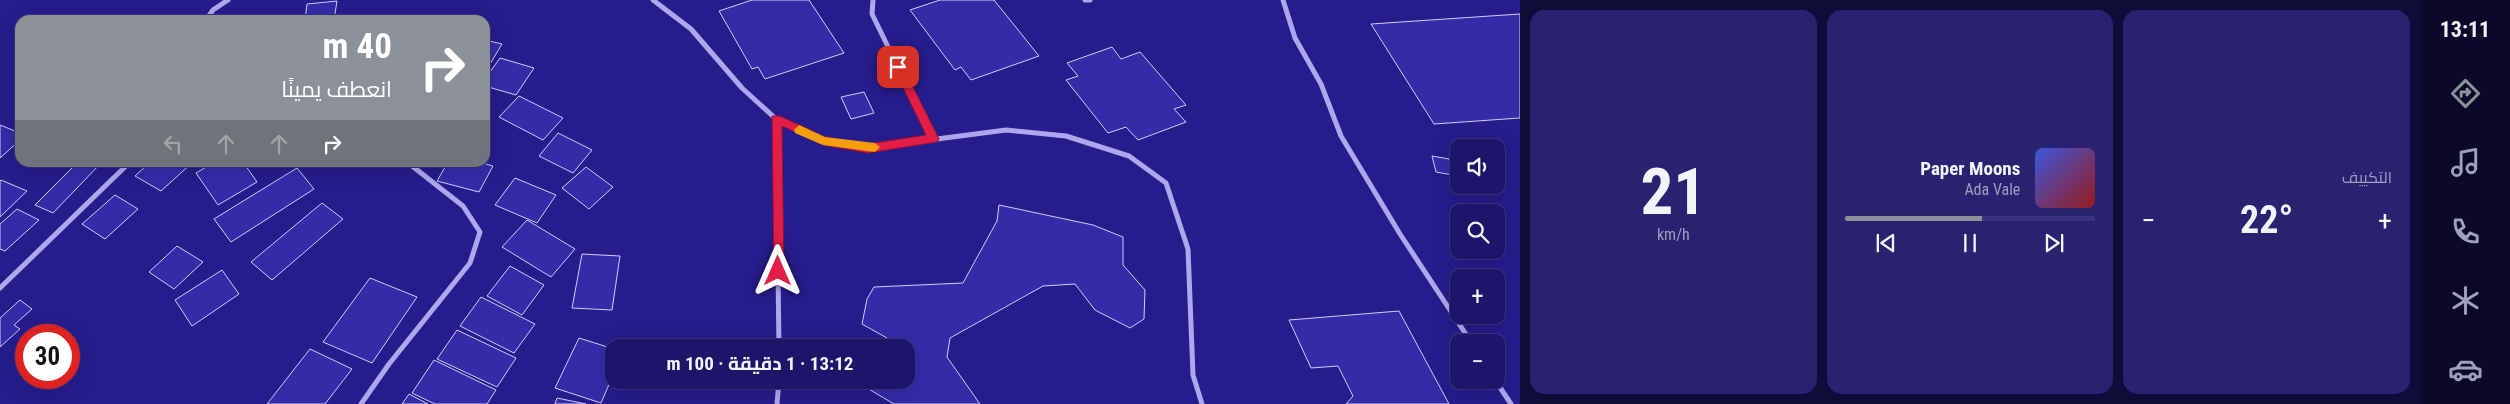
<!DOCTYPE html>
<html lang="ar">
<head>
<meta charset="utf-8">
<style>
	body { margin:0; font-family:"Roboto Condensed",Cairo,sans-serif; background:#292271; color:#f1f3f6; direction:rtl; height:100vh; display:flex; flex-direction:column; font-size:19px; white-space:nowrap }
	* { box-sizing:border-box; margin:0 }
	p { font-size:16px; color:#a09fc0 }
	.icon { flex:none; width:28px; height:28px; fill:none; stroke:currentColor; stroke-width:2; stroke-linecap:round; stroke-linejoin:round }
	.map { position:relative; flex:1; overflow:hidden; direction:ltr }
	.drawer { display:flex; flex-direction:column; gap:10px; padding:10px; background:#0f0c3a; width:900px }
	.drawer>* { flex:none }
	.top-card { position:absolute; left:15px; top:15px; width:475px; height:152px; border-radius:15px; box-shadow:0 5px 20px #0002,0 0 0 1px #3a347d; direction:rtl; background:#8c9099; color:#fff; overflow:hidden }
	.buttons { position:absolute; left:1450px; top:139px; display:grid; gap:10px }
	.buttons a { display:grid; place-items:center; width:55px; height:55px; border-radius:10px; background:#1c1569; box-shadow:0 5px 20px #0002,0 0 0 1px #3a347d; font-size:25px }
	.speed { position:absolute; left:15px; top:324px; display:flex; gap:10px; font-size:25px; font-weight:700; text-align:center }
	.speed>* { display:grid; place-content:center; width:65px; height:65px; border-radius:50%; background:#1c1569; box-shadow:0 5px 20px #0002,0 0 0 1px #3a347d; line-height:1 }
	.speed .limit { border:8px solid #d22; background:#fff; color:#111 }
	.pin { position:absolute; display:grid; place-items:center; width:42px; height:42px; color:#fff; margin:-21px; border-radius:10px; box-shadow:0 2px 8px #0006 }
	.me { position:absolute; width:55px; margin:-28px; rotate:0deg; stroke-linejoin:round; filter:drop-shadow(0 0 4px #0008) }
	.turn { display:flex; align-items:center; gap:18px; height:105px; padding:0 15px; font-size:22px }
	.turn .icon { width:65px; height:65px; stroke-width:2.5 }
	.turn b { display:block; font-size:35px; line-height:42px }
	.lanes { display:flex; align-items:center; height:48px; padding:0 15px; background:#0003; justify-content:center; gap:25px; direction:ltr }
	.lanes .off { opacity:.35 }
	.big { font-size:38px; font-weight:700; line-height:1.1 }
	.drawer .card { flex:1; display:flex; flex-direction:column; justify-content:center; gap:8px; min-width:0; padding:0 18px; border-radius:15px; background:#292271 }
	.drawer .dial { align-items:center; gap:0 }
	.dial b { font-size:65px; line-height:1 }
	.song { display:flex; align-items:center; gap:15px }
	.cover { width:60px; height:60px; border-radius:8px; background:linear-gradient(135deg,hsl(230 70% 55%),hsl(0 70% 35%)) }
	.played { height:5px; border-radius:2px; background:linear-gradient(90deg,#8c9099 55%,#3a347d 55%) }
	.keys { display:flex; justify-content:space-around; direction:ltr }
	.heat { display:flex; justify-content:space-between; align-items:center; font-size:28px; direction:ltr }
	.drawer .tiles { flex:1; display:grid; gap:10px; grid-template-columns:repeat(3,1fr) }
	.trip { position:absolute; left:605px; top:339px; width:310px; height:50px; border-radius:15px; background:#1c1569; box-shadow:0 5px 20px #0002,0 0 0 1px #3a347d; font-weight:700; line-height:50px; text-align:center; direction:rtl }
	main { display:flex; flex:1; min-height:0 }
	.dock { display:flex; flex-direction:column; width:90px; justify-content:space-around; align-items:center; background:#0b082a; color:#a09fc0 }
	.dock .icon { width:35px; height:35px }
	.dock .current { color:#8c9099 }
	.dock b { font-size:22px; color:#f1f3f6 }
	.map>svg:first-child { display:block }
</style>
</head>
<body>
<main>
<nav class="dock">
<b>13:11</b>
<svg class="icon current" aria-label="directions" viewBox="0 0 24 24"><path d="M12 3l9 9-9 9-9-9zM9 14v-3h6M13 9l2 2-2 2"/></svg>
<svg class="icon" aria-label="music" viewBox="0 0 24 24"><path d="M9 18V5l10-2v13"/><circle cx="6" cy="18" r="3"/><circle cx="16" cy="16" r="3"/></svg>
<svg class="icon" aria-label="phone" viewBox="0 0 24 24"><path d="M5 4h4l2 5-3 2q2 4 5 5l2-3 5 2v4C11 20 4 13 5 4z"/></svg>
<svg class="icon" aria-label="climate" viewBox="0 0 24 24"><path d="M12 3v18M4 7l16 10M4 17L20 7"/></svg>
<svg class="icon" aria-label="car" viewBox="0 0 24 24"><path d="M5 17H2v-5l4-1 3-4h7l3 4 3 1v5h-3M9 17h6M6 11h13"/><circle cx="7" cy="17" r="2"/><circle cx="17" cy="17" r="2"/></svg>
</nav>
<section class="drawer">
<div class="tiles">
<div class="card"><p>التكييف</p>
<div class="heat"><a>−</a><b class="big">22°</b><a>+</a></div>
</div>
<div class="card">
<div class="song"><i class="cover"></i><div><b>Paper Moons</b><p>Ada Vale</p></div></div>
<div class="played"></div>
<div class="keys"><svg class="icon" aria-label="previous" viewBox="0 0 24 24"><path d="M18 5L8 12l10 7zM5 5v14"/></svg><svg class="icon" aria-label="pause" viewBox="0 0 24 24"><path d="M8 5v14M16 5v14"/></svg><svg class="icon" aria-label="next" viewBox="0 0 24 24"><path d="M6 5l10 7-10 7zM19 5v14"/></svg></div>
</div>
<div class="card dial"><b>21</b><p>km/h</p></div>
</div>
</section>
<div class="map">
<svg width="1520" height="404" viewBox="0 0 1520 404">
	<rect width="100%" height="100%" fill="#261c8c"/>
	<g fill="#352ba9" stroke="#d1cef9">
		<path d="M752 0H809L844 53 765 79 758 67 752 69 719 11Z"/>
		<path d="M940 0H994L1039 56 971 80 961 67 955 70 910 10Z"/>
		<path d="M337 1 334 20H305L307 4Z"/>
		<path d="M1520 14V118L1434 124 1371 24Z"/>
		<path d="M485 40 502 44 487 69 485 68Z"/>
		<path d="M1112 47 1121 59 1140 52 1186 105 1174 109 1186 122 1138 140 1126 127 1108 133 1066 80 1078 76 1067 63Z"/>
		<path d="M500 58 534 68 516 95 485 86V79Z"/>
		<path d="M864 92 874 113 851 119 841 97Z"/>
		<path d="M519 96 563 118 543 140 499 117Z"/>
		<path d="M0 125 20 133V140L0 158Z"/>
		<path d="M558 133 592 150 573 173 539 156Z"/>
		<path d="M1432 156 1449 159 1453 175 1436 172Z"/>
		<path d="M78 162H102L53 213 35 205Z"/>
		<path d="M150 162H193L161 191 135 176Z"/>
		<path d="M215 162H243L257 182 218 205 196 173Z"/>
		<path d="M448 162H479L493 166 479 192 437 181Z"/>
		<path d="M586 167 613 187 589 209 562 188Z"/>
		<path d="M297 168 314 189 231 242 214 219Z"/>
		<path d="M515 178 556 195 537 223 495 205Z"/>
		<path d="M1 180 27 191 0 217V181Z"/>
		<path d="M115 195 138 209 105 239 82 224Z"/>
		<path d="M322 203 343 219 272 280 251 262Z"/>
		<path d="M999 205 1093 225 1123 237V265L1145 290 1144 319 1130 328 1095 310 1075 284 1043 286 950 338 947 357 980 404H894L867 388 866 380H906V348H871L887 338 862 324 867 299 874 287 963 283 997 221Z"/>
		<path d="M17 209 39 220 5 251 0 249V224Z"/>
		<path d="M527 220 575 249 551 277 502 247Z"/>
		<path d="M177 246 203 262 174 289 149 272Z"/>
		<path d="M582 254 620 256 612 310 572 308Z"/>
		<path d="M510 266 544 285 522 315 487 296Z"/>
		<path d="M222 270 239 294 192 326 175 300Z"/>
		<path d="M370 278 417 297 372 363 323 342Z"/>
		<path d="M481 297 535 324 514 353 460 326Z"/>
		<path d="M20 300 32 309 14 325 20 329 0 347V318Z"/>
		<path d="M1399 311 1449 404H1346L1353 396 1338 366 1311 368 1289 320Z"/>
		<path d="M457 330 516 358 497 387 437 359Z"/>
		<path d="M579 338 614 349V373L601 403 555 388Z"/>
		<path d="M310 349 352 369 325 404H267Z"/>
		<path d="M434 360 496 390 487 404H435L412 393Z"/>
		<path d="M409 394 428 404H402Z"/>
		<path d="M557 398 586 404H555Z"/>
	</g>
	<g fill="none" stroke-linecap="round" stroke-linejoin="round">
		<g stroke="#ada8ed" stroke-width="5">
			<path d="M653 0 691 29 742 88 776 119 823 141 868 148 1006 130 1066 136 1129 156 1166 183 1188 249 1193 375 1202 404"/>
			<path d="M873 0 872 14 933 139"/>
			<path d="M1085 0H1090"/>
			<path d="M1283 0 1295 38 1321 84 1341 136 1400 234 1471 342"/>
			<path d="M206 20 213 10 228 0"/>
			<path d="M776 119 779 348"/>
			<path d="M0 288 130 162"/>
			<path d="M1495 380 1511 404"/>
			<path d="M361 404 389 364 470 263 480 232 463 206 407 162"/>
			<path d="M777 404 779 380"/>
		</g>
	</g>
	<path fill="#e11d48" stroke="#92132f" d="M898 63 903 67 939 139 937 142 868 153 823 145 782 126 784 271 778 277 774 275 772 116H780L825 137 868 144 926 135 893 67Z"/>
	<path fill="#f59e0b" d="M799 125 825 137 875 143 880 147 875 152 823 145 795 133 794 130Z"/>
</svg>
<div class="buttons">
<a><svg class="icon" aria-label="sound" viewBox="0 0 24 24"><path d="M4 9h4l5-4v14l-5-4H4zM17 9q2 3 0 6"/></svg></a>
<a><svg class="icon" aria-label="search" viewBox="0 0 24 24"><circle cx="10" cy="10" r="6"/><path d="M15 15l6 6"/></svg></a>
<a>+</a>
<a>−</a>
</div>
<div class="speed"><div class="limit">30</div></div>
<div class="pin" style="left:898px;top:67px;background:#d93025"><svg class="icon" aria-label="arrive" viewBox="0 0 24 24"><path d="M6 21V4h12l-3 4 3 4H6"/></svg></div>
<svg class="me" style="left:778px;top:271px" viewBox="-20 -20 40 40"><path d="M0-17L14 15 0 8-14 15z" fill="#e11d48" stroke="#fff" stroke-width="4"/></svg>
<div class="trip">13:12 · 1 دقيقة · 100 m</div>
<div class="top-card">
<div class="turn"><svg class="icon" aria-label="right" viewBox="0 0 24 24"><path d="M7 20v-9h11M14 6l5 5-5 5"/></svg><div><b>40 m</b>انعطف يمينًا</div></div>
<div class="lanes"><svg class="icon off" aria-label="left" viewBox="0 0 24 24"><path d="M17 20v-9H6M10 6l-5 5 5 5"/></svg><svg class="icon off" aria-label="ahead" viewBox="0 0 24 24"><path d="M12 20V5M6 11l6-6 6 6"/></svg><svg class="icon off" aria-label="ahead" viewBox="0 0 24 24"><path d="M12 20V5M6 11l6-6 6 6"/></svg><svg class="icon" aria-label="right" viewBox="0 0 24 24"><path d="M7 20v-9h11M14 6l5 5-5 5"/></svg></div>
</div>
</div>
</main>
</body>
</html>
